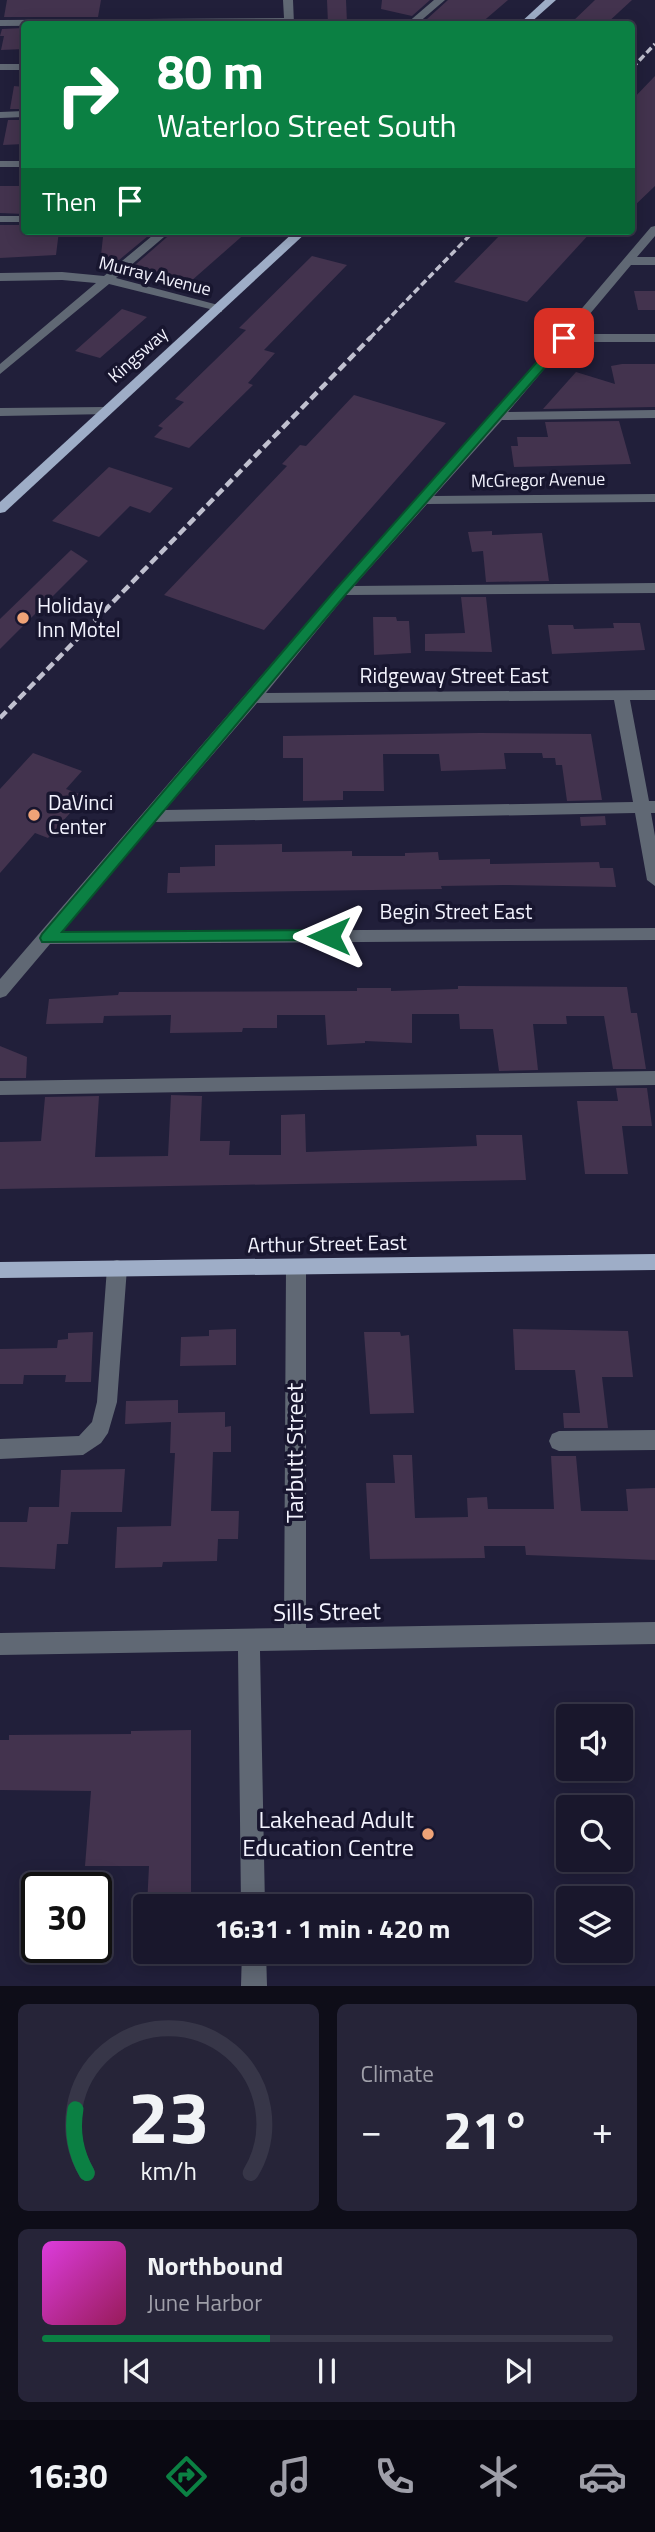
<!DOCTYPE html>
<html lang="en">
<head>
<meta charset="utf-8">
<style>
	body { margin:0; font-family:"Titillium Web",sans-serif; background:#262438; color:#f1f3f6; height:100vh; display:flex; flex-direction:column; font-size:26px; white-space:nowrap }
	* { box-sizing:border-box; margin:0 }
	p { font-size:23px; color:#9f9fa9 }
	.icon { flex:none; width:38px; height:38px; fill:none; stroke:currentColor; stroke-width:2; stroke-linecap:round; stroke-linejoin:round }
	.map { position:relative; height:1986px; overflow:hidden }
	.sheet { display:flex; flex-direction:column; gap:18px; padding:18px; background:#0e0d18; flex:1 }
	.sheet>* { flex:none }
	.banner { position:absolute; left:21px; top:21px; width:614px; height:214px; border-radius:7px; box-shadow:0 4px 18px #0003,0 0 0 2px #373648; background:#0b8043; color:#fff; overflow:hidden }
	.controls { position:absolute; left:556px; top:1704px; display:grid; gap:14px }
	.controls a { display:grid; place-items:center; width:77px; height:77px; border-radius:7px; background:#19172c; box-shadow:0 4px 18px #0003,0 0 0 2px #373648; font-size:35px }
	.speed { position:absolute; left:21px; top:1872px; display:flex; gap:14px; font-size:35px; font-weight:700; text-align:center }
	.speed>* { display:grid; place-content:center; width:91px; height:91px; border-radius:50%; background:#19172c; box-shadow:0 4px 18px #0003,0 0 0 2px #373648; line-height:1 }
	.speed .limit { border:4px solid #111; border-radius:10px; background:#fff; color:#111 }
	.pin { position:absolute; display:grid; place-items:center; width:60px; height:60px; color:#fff; margin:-30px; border-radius:14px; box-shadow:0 4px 10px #0006 }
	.me { position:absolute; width:77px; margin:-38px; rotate:270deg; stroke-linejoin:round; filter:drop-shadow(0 0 5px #0008) }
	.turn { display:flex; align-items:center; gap:24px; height:147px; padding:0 21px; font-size:32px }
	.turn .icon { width:91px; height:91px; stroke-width:2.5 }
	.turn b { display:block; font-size:49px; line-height:60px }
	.then { display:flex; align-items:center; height:66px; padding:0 21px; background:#0003; gap:14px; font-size:26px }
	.big { font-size:52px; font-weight:700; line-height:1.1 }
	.sheet .widget { flex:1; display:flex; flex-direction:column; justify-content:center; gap:10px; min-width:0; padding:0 24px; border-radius:10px; background:#262438 }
	.sheet .dial { align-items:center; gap:0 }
	.dial svg { height:182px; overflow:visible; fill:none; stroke:#373648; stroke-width:7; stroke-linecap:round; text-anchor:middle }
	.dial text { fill:#f1f3f6; stroke:none }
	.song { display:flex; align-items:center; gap:21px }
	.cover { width:84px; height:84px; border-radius:10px; background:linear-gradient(135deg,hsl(300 70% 55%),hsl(330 70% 35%)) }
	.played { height:7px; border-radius:4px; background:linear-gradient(90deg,#0b8043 40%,#373648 40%) }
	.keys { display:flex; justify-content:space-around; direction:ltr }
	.heat { display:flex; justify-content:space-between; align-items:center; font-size:38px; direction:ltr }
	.sheet .tiles { flex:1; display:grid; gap:18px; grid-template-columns:1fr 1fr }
	.widget:last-child { grid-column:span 2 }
	.trip { position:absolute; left:133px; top:1894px; width:399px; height:70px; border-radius:7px; background:#19172c; box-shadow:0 4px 18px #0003,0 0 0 2px #373648; font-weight:700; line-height:70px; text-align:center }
	.tab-bar { display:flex; height:112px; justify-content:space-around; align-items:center; background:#0a0912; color:#9f9fa9 }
	.tab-bar .icon { width:49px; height:49px }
	.tab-bar .active { color:#0b8043 }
	.tab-bar b { font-size:32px; color:#f1f3f6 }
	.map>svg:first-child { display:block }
</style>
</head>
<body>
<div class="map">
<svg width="655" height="1986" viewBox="0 0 655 1986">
	<rect width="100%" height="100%" fill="#211f3a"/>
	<g fill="#43334e">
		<path d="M7 0H101L98 17H4Z"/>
		<path d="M327 0H346L347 23 328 24Z"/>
		<path d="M382 0H430L412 16 381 9Z"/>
		<path d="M448 0H508L480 24H454L427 19Z"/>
		<path d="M595 0H632L606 24H570Z"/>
		<path d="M24 28V49L1 50 4 36H0L2 29Z"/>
		<path d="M655 76V186L632 208V100Z"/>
		<path d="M14 86 24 87V109H10Z"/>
		<path d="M24 120V144L3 145 8 120Z"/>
		<path d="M0 186H24V214L0 213Z"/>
		<path d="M0 225H23L22 231H59L56 255 0 258Z"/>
		<path d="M112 231H154L119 260 101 255 103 237 111 236Z"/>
		<path d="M174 231H248L190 282 135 265Z"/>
		<path d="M504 231H592L527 302 454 282Z"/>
		<path d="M312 256 347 265 264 350 275 353 248 383 253 385 189 448 154 437 163 428 158 426 184 402 175 399 246 330 239 328Z"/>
		<path d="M634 291H655V310H638Z"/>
		<path d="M122 309 147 317 100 358 75 351Z"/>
		<path d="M622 364H655V407L543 409 576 372 615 384 611 366Z"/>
		<path d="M354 395 446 423 264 630 164 595 287 466 282 464 300 445 306 446Z"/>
		<path d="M619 421 631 464 514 467 511 446H518L517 437H548L545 422Z"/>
		<path d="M109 467 173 488 150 513 130 506 99 537 52 521Z"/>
		<path d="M492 531V535L542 533 549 581 486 582 483 551 472 552 468 532Z"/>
		<path d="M71 550 88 561 0 649V619Z"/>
		<path d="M461 597H486L492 652 425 651V634L465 633Z"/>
		<path d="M373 617H396L397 621H409L411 653 374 655Z"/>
		<path d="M613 623H640L645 650 552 654 548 625H573L574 629 614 628Z"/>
		<path d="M480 733 591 734 602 800 567 801 562 765H556L555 758H543L542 753H504L506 769 441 771 439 754H383L384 791H343V800L303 801V758H283V736Z"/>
		<path d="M33 753 82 771 66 789 85 796 48 838 35 833 0 873V789Z"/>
		<path d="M605 816 606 825 581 826 580 817Z"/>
		<path d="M282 844V852L352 851V856H405V853L438 852 439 860 490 859V864L599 862 600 868H613L616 887 505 885 441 886 442 889 167 893 168 873H180V867L215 866V845Z"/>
		<path d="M458 986 627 987 631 1013H637L646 1069H613L604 1016H566L567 1024H533L538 1070 499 1071 493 1029H460L459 1014H412V1043L365 1041V1043L327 1045 325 1015H277V1028H243L242 1032 170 1033 171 1015 104 1016 103 1023 46 1024 49 999 118 995 119 992 357 991V988H391V991L458 989Z"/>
		<path d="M0 1046 27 1057 26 1078H0Z"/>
		<path d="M616 1088H647L652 1126H622L628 1174H585L577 1101H618Z"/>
		<path d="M171 1095 202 1096 200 1141H230L229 1155H281V1115L305 1114 306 1152 477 1146 476 1135H522L526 1180 0 1189V1142L41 1141 45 1097 99 1096 95 1157 168 1156Z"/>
		<path d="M236 1329V1365L180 1366 181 1337 209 1336V1330Z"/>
		<path d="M513 1329 628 1331 633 1377H602L608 1428H564L563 1413H580L575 1370H515Z"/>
		<path d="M93 1332 91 1382H65L66 1375H24L23 1384H0V1349L57 1348 58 1340 68 1339V1333Z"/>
		<path d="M364 1332H400L401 1336 409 1335 414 1413 370 1414Z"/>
		<path d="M178 1400V1413L225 1412V1427L231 1426V1452H213L211 1511H239L238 1539H218L217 1561 163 1562 162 1567 115 1568 117 1527 171 1526 175 1453H170L171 1422 125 1424 126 1401Z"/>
		<path d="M393 1455H412L415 1518 468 1517 467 1498 487 1497 488 1509H554L551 1456H576L581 1511H628L626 1489 655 1488V1560L526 1555 525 1546H484L485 1558 370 1559 366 1483H395Z"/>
		<path d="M125 1469 122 1512H71L68 1544H57L55 1569 0 1567V1522H27L29 1507H59L61 1470Z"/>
		<path d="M191 1730V1906H147L149 1866H85L91 1791 0 1790V1740H9V1735L131 1734V1731Z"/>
	</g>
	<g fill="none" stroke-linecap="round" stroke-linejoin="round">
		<g fill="#606874" fill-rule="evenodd">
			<path d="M283 0H293L294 24 0 26V20L284 18Z"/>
			<path d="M434 0H445L417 24H406Z"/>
			<rect x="0" y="64" width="24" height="6"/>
			<path d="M24 111V117L0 118V112Z"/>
			<rect x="0" y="161" width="24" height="6"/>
			<rect x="0" y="216" width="24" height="6"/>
			<path d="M655 226V236L637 257H655V265H631L573 334H655V342H567L508 412 655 410V418L502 420 434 496 655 494V502L427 504 354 586 655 583V593L346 595 266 693 655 690V700H630L649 801H655V813H651L655 836V886L647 880 635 813 155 822 61 932 655 928V940L50 944 6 996 0 998V979L337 588 493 413 651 227ZM614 700 633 802 165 810 257 703Z"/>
			<path d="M158 231H171L116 278 222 306V312L109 284 0 374V364L96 283 62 280 0 281V273L62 272 104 276Z"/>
			<path d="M105 407 110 408V414L0 416V408Z"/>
			<path d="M655 1071V1085L0 1095V1081Z"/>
			<path d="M296 1259 303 1261 306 1267V1628L655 1622V1644L260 1651 265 1906H241L238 1651 0 1655V1633L284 1628 286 1267 289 1261Z"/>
			<path d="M117 1260 124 1262 127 1268 117 1402 108 1433 101 1443 83 1455 0 1459V1439L79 1436 92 1422 97 1402 107 1268 110 1262Z"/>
			<path d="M655 1430V1450L559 1451 552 1448 549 1441 552 1434 559 1431Z"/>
			<path d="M242 1951H266L267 1986H241Z"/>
		</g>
		<g fill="#9eadc7" fill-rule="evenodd">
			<path d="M545 0H556L529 24H519Z"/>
			<path d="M295 231H308L5 512 0 513V502Z"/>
			<path d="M655 1254V1270L0 1278V1262Z"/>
		</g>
		<g stroke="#c0c0cf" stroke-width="3.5" stroke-dasharray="7 3.5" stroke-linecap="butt">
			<path d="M632 68 655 44"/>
			<path d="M370 338 474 231"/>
		</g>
		<path stroke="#c0c0cf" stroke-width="4.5" stroke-dasharray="9 4.5" stroke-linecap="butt" d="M0 718 371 337"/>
	</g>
	<path fill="#0b8043" stroke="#07532c" stroke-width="2" d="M564 335 570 338 568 341 346 594 62 932 329 930 336 936 334 940 42 942 40 938 42 934 337 588 560 336Z"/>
	<g fill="#efa377" stroke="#18162f" stroke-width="2.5">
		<circle cx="23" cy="618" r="7"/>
		<circle cx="34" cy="815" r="7"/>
		<circle cx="428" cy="1834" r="7"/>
	</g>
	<g text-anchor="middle" stroke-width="7" stroke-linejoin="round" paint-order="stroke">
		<g font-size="18" fill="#f3f3fe" stroke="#18162f">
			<text transform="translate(155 276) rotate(14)" y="6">Murray Avenue</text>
			<text transform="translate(138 355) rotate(-42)" y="6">Kingsway</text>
			<text transform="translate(538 480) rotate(-1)" y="6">McGregor Avenue</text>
		</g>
		<g font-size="21" fill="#f3f3fe" stroke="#18162f" text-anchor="start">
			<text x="37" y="613">Holiday<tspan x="37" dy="24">Inn Motel</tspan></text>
			<text x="48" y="810">DaVinci<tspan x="48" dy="24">Center</tspan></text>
		</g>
		<g font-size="21" fill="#f3f3fe" stroke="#18162f">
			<text x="454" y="683">Ridgeway Street East</text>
			<text x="456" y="919">Begin Street East</text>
			<text transform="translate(327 1244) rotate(-1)" y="7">Arthur Street East</text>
		</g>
		<g font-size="24" fill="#f3f3fe" stroke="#18162f">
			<text transform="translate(295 1453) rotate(-90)" y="8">Tarbutt Street</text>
			<text transform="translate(327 1612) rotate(-1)" y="8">Sills Street</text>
		</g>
		<g font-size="24" fill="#f3f3fe" stroke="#18162f" text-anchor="end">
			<text x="414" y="1828">Lakehead Adult<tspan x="414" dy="28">Education Centre</tspan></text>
		</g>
	</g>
</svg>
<div class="controls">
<a><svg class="icon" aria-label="sound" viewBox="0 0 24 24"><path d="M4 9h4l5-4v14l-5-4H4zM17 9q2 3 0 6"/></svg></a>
<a><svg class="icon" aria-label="search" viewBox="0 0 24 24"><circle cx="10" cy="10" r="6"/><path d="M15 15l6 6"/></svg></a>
<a><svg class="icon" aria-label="layers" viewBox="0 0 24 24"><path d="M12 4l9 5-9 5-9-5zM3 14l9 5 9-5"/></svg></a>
</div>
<div class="speed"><div class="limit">30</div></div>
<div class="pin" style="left:564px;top:338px;background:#d93025"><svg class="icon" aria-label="arrive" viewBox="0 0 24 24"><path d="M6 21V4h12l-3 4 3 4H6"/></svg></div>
<svg class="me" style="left:329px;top:936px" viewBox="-20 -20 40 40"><path d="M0-17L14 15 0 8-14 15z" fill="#0b8043" stroke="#fff" stroke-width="4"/></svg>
<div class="trip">16:31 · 1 min · 420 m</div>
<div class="banner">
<div class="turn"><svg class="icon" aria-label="right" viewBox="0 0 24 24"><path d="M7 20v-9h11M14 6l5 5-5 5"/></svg><div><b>80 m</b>Waterloo Street South</div></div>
<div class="then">Then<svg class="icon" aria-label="arrive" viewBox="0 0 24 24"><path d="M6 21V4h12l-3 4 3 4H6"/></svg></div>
</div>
</div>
<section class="sheet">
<div class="tiles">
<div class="widget dial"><svg viewBox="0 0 100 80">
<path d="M14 69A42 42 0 1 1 86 69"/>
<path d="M14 69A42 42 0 0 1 9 41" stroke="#0b8043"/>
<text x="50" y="56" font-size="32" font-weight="700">23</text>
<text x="50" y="72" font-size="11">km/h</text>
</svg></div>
<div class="widget"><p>Climate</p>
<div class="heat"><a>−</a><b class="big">21°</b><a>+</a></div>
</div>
<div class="widget">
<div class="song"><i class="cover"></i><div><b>Northbound</b><p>June Harbor</p></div></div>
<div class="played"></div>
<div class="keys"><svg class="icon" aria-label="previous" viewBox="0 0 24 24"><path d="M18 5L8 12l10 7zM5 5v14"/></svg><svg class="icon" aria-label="pause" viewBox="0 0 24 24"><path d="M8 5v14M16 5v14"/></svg><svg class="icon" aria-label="next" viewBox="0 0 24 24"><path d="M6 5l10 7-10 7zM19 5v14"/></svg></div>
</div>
</div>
</section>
<nav class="tab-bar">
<b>16:30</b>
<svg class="icon active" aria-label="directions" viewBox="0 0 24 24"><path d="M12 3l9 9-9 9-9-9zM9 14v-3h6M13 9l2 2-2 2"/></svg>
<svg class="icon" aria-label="music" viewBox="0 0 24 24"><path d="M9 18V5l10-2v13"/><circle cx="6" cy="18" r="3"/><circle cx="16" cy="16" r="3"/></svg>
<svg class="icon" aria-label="phone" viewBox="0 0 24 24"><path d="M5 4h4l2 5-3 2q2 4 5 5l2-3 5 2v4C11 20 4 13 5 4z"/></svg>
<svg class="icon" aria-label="climate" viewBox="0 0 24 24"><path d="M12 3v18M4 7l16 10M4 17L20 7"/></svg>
<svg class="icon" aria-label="car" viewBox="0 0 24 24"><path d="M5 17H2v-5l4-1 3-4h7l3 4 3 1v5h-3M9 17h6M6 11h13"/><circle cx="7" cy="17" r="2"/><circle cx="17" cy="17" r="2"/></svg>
</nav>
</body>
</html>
